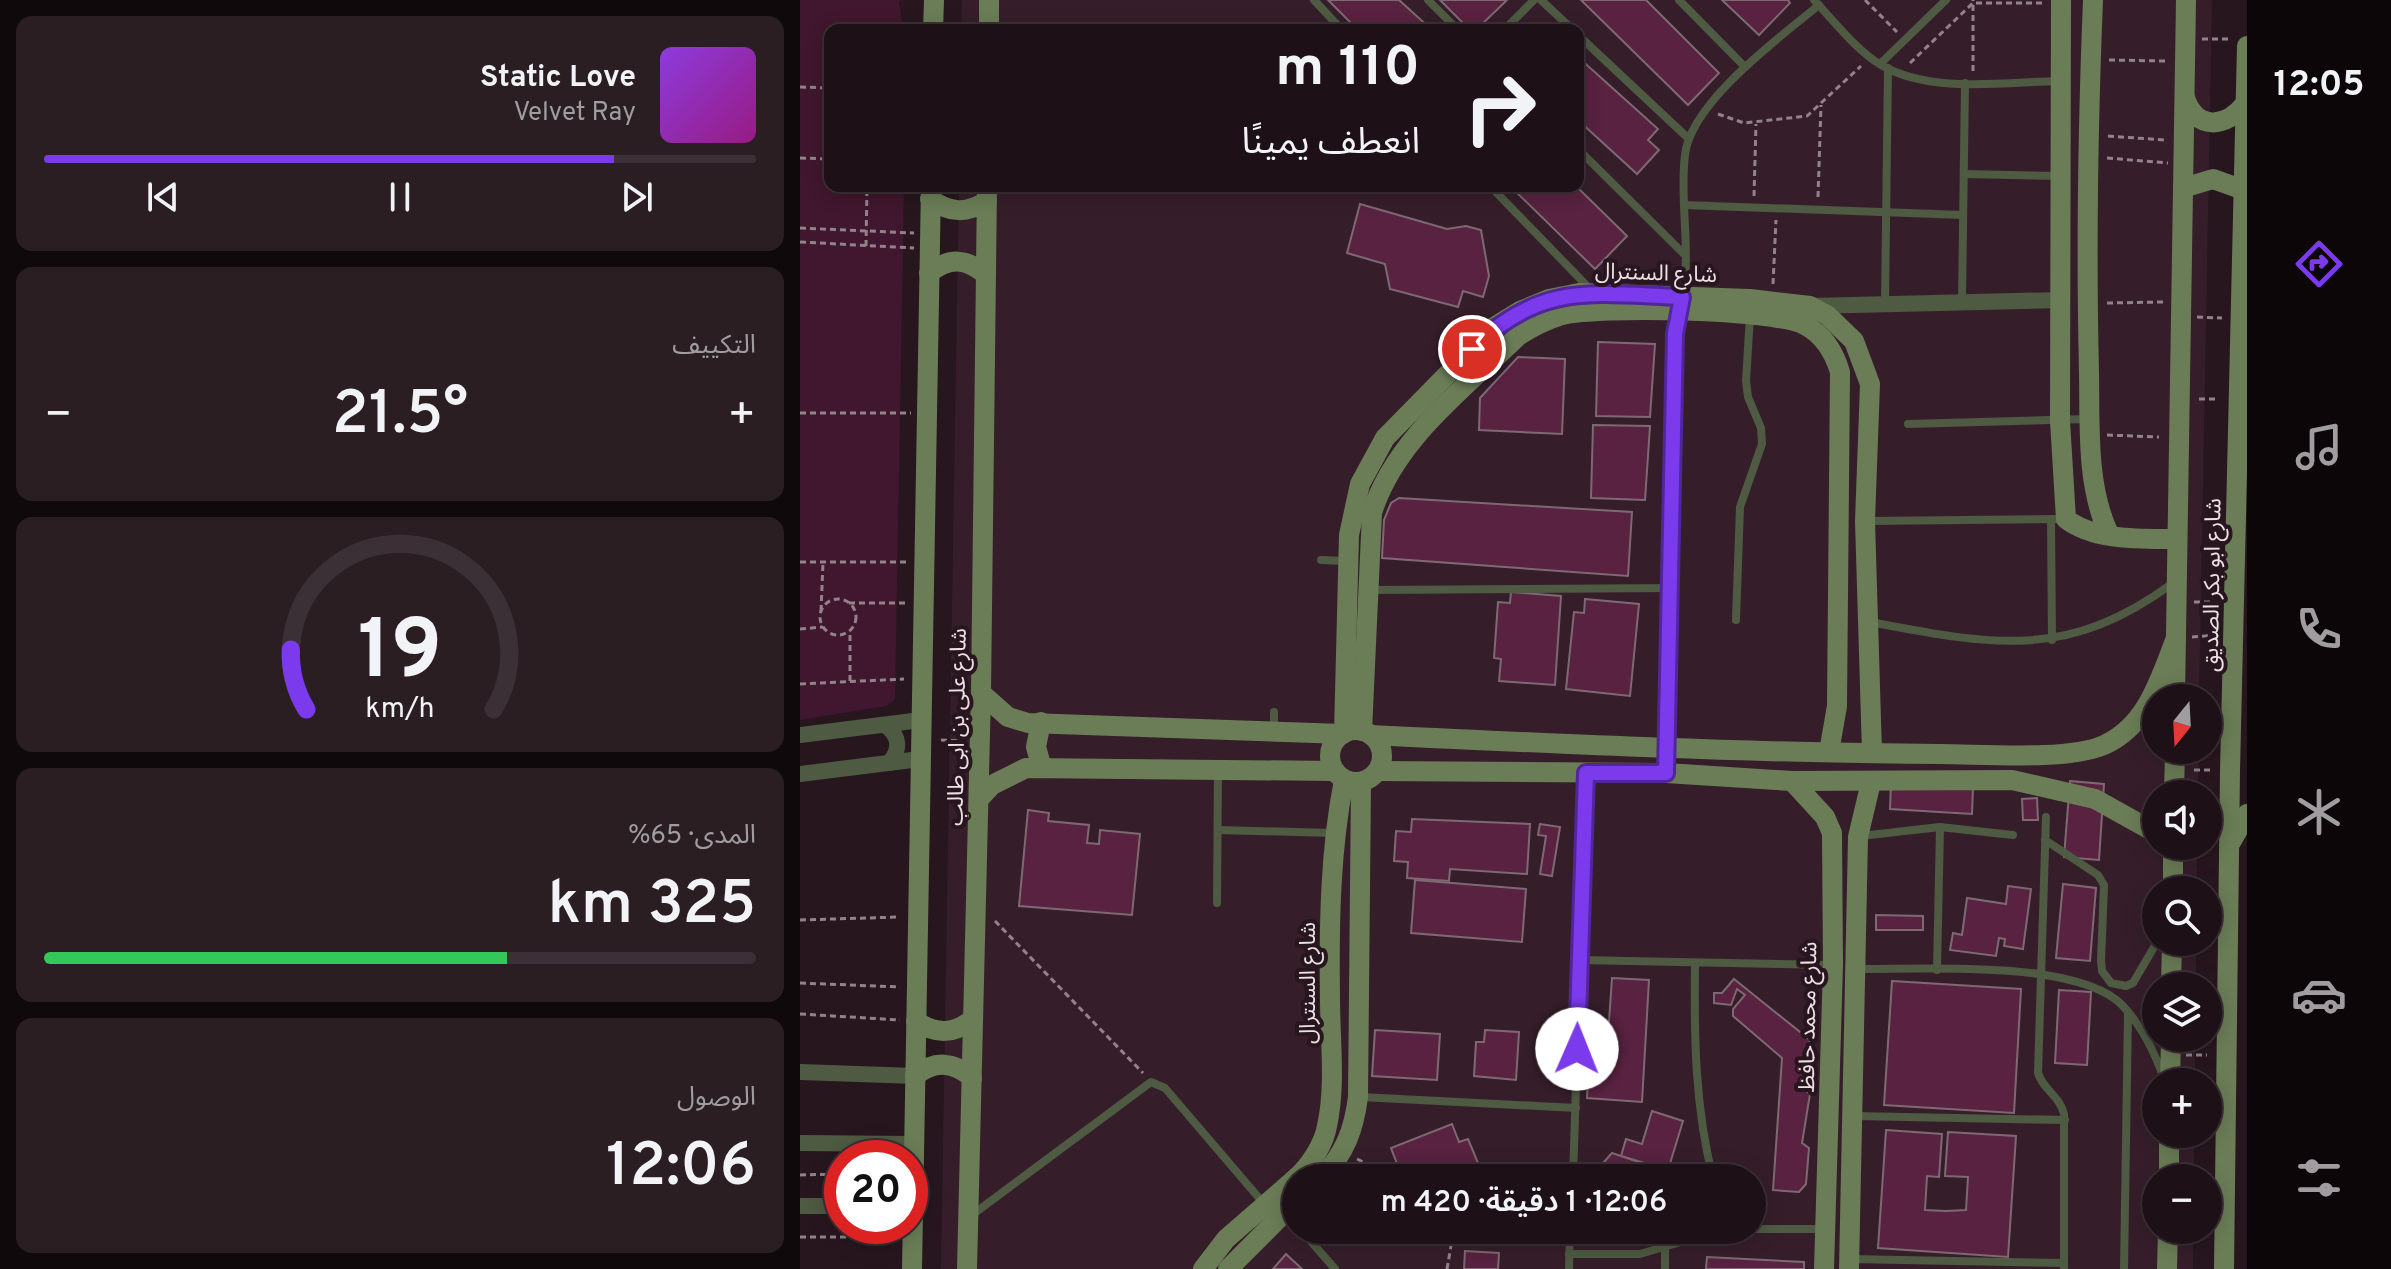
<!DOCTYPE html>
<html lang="ar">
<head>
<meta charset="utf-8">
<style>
	body { margin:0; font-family:Overpass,"Noto Sans Arabic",sans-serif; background:#2a1e23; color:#f1f3f6; direction:rtl; height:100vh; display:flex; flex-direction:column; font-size:30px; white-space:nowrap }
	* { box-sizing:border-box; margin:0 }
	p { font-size:26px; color:#a09da1 }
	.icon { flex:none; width:44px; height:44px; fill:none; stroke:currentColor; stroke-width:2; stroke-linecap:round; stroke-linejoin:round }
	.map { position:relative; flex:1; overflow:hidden; direction:ltr }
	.drawer { display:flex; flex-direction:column; gap:16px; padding:16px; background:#10090c; width:800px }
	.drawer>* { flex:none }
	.hud { position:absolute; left:24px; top:24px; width:760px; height:168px; border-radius:16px; box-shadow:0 4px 20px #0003,0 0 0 2px #3b3035; direction:rtl; background:#1d1016; color:#f1f3f6; overflow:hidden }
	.needle { width:52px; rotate:198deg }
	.tools { position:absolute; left:1342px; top:684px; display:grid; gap:16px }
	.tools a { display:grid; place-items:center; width:80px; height:80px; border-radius:50%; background:#1d1016; box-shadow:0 4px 20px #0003,0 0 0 2px #3b3035; font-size:40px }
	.speed { position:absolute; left:24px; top:1140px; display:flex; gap:16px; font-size:40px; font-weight:700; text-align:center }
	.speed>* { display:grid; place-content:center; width:104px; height:104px; border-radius:50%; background:#1d1016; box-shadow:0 4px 20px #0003,0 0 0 2px #3b3035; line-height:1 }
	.speed .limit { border:12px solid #d22; background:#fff; color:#111 }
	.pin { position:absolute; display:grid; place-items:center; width:68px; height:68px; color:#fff; margin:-34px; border:4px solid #fff; border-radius:50%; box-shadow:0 2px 8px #0007 }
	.me { position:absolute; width:88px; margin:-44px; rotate:1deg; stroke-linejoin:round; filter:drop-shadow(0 0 6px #0008) }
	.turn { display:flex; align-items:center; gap:28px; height:168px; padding:0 32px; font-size:36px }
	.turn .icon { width:104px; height:104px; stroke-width:2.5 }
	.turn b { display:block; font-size:56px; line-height:68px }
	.big { font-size:60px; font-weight:600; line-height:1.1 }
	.drawer .card { flex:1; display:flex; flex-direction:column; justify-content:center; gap:12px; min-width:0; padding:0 28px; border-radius:16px; background:#2a1e23 }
	.drawer .dial { align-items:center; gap:0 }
	.dial svg { height:208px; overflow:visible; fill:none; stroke:#3b3035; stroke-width:7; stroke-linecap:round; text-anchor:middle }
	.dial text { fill:#f1f3f6; stroke:none }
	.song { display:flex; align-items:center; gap:24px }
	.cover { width:96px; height:96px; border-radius:12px; background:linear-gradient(135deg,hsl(270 70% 55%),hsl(310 70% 35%)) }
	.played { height:8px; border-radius:4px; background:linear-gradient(90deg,#7c3aed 80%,#3b3035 80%) }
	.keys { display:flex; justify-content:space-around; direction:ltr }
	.heat { display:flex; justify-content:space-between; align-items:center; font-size:44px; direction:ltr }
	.charge { height:12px; border-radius:6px; background:linear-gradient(90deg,#34c759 65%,#3b3035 0) }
	.trip { position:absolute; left:482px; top:1164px; width:484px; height:80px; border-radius:40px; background:#1d1016; box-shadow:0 4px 20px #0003,0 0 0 2px #3b3035; font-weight:600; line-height:80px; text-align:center; direction:rtl }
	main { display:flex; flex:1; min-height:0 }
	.menu { display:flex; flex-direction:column; width:144px; justify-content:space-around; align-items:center; background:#0c0609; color:#a09da1 }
	.menu .icon { width:56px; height:56px }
	.menu .current { color:#7c3aed }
	.menu b { font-size:36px; color:#f1f3f6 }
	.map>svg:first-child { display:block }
</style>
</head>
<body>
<main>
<nav class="menu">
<b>12:05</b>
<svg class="icon current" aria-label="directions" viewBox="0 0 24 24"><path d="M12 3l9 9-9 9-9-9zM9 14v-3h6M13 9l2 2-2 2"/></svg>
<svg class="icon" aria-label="music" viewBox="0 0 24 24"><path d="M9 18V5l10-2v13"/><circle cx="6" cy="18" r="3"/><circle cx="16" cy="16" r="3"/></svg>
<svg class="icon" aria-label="phone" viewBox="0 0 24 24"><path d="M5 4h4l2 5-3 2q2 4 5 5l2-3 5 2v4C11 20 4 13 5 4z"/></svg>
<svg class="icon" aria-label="climate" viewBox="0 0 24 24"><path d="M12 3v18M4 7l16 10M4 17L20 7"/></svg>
<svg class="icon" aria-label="car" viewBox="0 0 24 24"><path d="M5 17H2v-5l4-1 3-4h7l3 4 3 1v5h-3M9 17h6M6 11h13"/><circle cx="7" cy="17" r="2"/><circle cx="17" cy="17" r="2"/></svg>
<svg class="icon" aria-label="filters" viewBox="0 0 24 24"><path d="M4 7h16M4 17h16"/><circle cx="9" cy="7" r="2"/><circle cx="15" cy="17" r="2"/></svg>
</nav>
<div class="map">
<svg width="1447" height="1269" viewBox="0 0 1447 1269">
	<rect width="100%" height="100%" fill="#27161e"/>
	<path fill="#351e2a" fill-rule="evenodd" d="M162 0H1412L1399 698H1356V750H1398V794H1356V846H1397V890H1356V942H1396V986H1356V1038H1395V1082H1356V1134H1394V1178H1356V1230H1393V1269H141L159 186H778V30H161ZM496 1178H952V1230H496Z"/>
	<path fill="#40172e" d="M0 0H105L99 1 103 30H30V186H104L95 699 87 706 0 720Z"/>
	<g fill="#582240" stroke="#7e6973" stroke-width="2">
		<path d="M528 0H599L632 30H558Z"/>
		<path d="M640 0H707L676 30H670Z"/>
		<path d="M781 0H846L919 73 888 105Z"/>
		<path d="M922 0H988L990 3 959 35Z"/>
		<path d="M778 57 858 129 848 140 859 150 837 174 778 120Z"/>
		<path d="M710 186H776L827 236 795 269Z"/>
		<path d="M560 204 647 229 666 226 681 230 689 276 683 297 663 291 658 307 590 289 585 264 547 253Z"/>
		<path d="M798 342 855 344 850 417 796 416Z"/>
		<path d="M718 357 765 359 762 434 679 430 680 398Z"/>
		<path d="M793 425 850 426 845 500 791 498Z"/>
		<path d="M599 498 832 512 828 576 582 558 584 520 591 503Z"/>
		<path d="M711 592 761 596 755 685 699 681 701 659 694 658 698 602 710 603Z"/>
		<path d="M785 599 839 604 830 696 766 689 774 612 784 613Z"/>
		<path d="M1270 781 1304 784 1299 860 1264 857Z"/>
		<path d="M1091 783 1173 788 1172 814 1090 809Z"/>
		<path d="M1237 798 1238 820H1223L1222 799Z"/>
		<path d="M228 810 249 813 248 821 289 825 287 843 299 844 300 830 340 834 332 915 219 906Z"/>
		<path d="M612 819 730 824 727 874 650 869 649 881 607 878 608 862 594 861 596 831 611 832Z"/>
		<path d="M740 824 760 827 752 876 740 874 746 836 738 835Z"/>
		<path d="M615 880 726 889 722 942 611 933Z"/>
		<path d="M1263 884 1296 888 1290 961 1256 958Z"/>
		<path d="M1208 886 1231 889 1223 949 1204 946 1205 939 1199 938 1196 956 1150 950 1153 933 1162 935 1167 898 1206 904Z"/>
		<path d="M1076 915 1123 916V930H1076Z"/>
		<path d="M812 978 849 980 842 1102 787 1098 789 1064 806 1065Z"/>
		<path d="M934 979 1010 1040 1003 1088 1010 1094 1002 1143 1009 1148 1006 1184 999 1192 973 1190 982 1058 933 1016V1009L945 995 937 989 931 1005 914 1003V993H922Z"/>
		<path d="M1092 981 1221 989 1214 1113 1084 1105Z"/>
		<path d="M1259 990 1291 992 1287 1065 1255 1063Z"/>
		<path d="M575 1030 640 1034 637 1080 572 1076Z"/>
		<path d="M685 1030 719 1032 716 1080 674 1076 676 1042H684Z"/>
		<path d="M852 1111 883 1121 868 1170 821 1156 826 1139 842 1144Z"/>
		<path d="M652 1124 659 1142 668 1139 678 1163 669 1167 673 1178H591L589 1173 599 1169 591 1148Z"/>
		<path d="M1086 1130 1142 1134 1139 1177 1127 1176 1125 1210 1146 1211 1166 1210 1168 1177 1145 1176 1148 1132 1216 1136 1208 1257 1078 1248Z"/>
		<path d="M812 1153 859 1169 852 1178H801L795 1172Z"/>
		<path d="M788 1230H816L811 1244Z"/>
		<path d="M665 1251 699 1253 698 1269H664Z"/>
		<path d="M486 1254 502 1269H473Z"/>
		<path d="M907 1257 1004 1262V1269H906Z"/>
	</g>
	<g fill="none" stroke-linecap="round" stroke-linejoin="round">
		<g stroke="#918389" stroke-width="3" stroke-dasharray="6 4" stroke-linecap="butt">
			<path d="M1065 0 1097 32"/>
			<path d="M1402 39H1430"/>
			<path d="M1309 60 1366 61"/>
			<path d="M1110 63 1173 3H1243"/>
			<path d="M1173 71V0"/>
			<path d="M0 87 30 88"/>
			<path d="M918 114 944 123 1007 116 1061 66"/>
			<path d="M1308 136 1364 140"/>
			<path d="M0 158 30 159"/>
			<path d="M1307 158 1368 163"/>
			<path d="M954 196 956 124"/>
			<path d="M1018 197 1021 105"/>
			<path d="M0 228 114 233"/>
			<path d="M0 242 114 248"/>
			<path d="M66 246 67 186"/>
			<path d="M973 284 976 220"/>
			<path d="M1307 303 1363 302"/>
			<path d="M1397 317 1422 318"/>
			<path d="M1399 399H1419"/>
			<path d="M0 413H111"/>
			<path d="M1307 435 1359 437"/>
			<path d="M0 562H108"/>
			<circle cx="38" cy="617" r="18"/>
			<path d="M1394 602H1414"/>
			<path d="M49 603H106"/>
			<path d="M21 611 23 563"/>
			<path d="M0 629 23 627"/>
			<path d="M1392 637 1417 635"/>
			<path d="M50 681V631"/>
			<path d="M0 684 104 679"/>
			<path d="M141 740 161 741"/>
			<path d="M1394 770H1410"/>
			<path d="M0 920 100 917"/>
			<path d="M195 921 343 1073"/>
			<path d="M0 983 100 987"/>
			<path d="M1391 983 1411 982"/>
			<path d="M0 1014 100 1020"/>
			<path d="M1386 1055H1407"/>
			<path d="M557 1159 598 1178"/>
			<path d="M0 1175 42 1174"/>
			<path d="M0 1237H96"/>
			<path d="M647 1269 652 1240"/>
		</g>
		<g stroke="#4e5a42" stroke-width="8">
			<path d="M514 0 542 30"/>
			<path d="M628 0 658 30"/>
			<path d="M741 0 773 30"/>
			<path d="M879 0 945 67"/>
			<path d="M1014 0C1034 21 1056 50 1081 65 1131 94 1204 82 1259 81"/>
			<path d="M704 30 734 0"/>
			<path d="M778 35 889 139"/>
			<path d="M1080 64 1146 0"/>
			<path d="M778 149 885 255"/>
			<path d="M1164 174 1259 176"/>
			<path d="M690 186 791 290"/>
			<path d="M884 205 1163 215"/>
			<path d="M882 297C892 250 879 202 885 155 890 103 980 37 1019 5"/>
			<path d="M1162 300 1165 83"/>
			<path d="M1085 303 1088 68"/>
			<path d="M1108 424 1289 419"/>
			<path d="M1251 519 1252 640"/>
			<path d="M1067 521 1265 519"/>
			<path d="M521 560 547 561"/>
			<path d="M569 590 871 588"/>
			<path d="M936 620 940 507 962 444 961 428 948 397 946 381 950 316"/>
			<path d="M1070 622C1192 645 1267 661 1373 583"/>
			<path d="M474 730V712"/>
			<path d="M867 748 875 334 879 310"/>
			<path d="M1246 817 1238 1073C1243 1090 1260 1096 1264 1114V1269"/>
			<path d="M418 830 533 833"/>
			<path d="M1061 836 1140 827"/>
			<path d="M1245 840 1298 875 1304 885 1301 961 1302 971 1311 983 1326 986 1333 983 1357 942"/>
			<path d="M417 903 418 770"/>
			<path d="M778 960 1032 965"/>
			<path d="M895 964C894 1036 895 1108 913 1178"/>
			<path d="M1054 969C1119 970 1280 958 1324 1007 1342 1027 1354 1051 1363 1076"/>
			<path d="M1137 970 1140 827 1213 835"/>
			<path d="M561 1097 776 1108"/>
			<path d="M1054 1116 1265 1120"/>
			<path d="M773 1178 786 775"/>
			<path d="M485 1213 496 1225"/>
			<path d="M172 1215 351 1082 365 1088 465 1205"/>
			<path d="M952 1229H1023"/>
			<path d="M501 1230 535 1269"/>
			<path d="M865 1249V1269"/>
			<path d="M769 1254H840L921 1230"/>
			<path d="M1049 1259 1264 1263"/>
			<path d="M769 1269 770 1230"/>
			<path d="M1324 1269 1328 1014"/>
		</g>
		<g stroke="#4e5a42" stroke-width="16">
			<path d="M1011 306 1260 300"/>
			<path d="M85 725C100 736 101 749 89 763"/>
			<path d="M0 735 121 720"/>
			<path d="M0 774 120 759"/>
			<path d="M0 1072 115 1076"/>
			<path d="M0 1143 114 1144"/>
			<path d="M0 1206H42"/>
		</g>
		<g stroke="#6b7d57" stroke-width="20">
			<path d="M1261 0 1260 421 1266 519C1295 541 1341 539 1376 539"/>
			<path d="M1293 0C1288 124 1286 248 1289 372 1290 425 1286 486 1309 534"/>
			<path d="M133 30 134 0"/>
			<path d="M189 30V0"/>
			<path d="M1385 98C1396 131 1426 128 1445 104"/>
			<path d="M1383 188 1413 179 1444 190"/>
			<path d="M130 199C150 213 166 214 187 201"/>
			<path d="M129 273C150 257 166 258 186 275"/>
			<path d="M181 693 208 717 228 723 543 734"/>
			<path d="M1375 698 1386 0"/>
			<path d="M241 722 236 747 242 768"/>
			<circle cx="556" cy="756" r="26"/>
			<path d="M562 731 572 513C594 440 665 388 718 336 732 327 746 320 762 315 798 306 974 309 1005 325 1024 335 1034 352 1040 372L1037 706 1029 752"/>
			<path d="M544 733 549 535 560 484 585 438 694 327 720 311 749 299 779 293 950 299 1010 306 1027 315 1054 341 1070 384 1065 521 1072 753"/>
			<path d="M571 735C761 744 950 753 1141 754 1181 754 1269 761 1304 745 1347 726 1360 679 1376 638"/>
			<path d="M577 771 866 773 992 781 1212 780 1295 799 1356 833"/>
			<path d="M992 781 1025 817 1032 833 1033 965 1024 1269"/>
			<path d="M1374 794 1375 750"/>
			<path d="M179 799 192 785 226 768 535 771"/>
			<path d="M1431 842 1447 814"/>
			<path d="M1373 890V846"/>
			<path d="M1371 986 1372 942"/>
			<path d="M116 1021C136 1035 155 1034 173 1019"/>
			<path d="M115 1076C134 1060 154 1061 172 1078"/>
			<path d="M1370 1082 1371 1038"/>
			<path d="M496 1178C510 1166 524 1144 527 1126 536 1085 530 1040 530 998 529 925 530 851 544 780"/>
			<path d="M521 1178C545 1154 554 1129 558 1097L561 782"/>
			<path d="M1369 1178V1134"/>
			<path d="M112 1269 131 186"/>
			<path d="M167 1269 181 693 187 186"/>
			<path d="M403 1269 426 1239 496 1178"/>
			<path d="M428 1269 496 1201"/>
			<path d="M1049 1269 1058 837 1071 782"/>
			<path d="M1367 1269 1368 1230"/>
			<path d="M1424 1269 1430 771 1447 46"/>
		</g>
	</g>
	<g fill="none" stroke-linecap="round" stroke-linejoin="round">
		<g stroke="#51269a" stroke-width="20">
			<path id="route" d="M672 349C741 281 793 294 882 297L875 334 866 773H786L777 1049"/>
		</g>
		<use href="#route" stroke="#7c3aed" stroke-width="14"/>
	</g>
	<g text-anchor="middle" stroke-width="8" stroke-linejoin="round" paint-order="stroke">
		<g font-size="22" fill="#ece0e5" stroke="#27161e">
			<text transform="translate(856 272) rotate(2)" y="8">شارع السنترال</text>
			<text transform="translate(1411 585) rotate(-89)" y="8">شارع ابو بكر الصديق</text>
			<text transform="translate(156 727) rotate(-89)" y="8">شارع على بن ابى طالب</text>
			<text transform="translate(507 983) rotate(-90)" y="8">شارع السنترال</text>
			<text transform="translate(1007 1017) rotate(-89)" y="8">شارع محمد حافظ</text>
		</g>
	</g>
</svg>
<div class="tools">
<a><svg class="needle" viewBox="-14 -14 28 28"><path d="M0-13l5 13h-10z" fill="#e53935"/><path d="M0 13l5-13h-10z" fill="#a09da1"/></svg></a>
<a><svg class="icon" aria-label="sound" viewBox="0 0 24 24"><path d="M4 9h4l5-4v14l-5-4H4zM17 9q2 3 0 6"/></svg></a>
<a><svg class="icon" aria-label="search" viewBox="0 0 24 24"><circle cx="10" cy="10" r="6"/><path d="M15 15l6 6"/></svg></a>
<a><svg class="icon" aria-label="layers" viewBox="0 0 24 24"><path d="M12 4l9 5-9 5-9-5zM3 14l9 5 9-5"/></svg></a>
<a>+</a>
<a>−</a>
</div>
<div class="speed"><div class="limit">20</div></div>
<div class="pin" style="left:672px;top:349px;background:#d93025"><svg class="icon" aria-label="arrive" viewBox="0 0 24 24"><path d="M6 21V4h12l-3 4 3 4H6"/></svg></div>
<svg class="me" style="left:777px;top:1049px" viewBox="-20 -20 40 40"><circle r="19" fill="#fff"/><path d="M0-13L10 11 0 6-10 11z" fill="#7c3aed"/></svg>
<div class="trip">12:06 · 1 دقيقة · 420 m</div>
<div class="hud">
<div class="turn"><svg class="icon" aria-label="right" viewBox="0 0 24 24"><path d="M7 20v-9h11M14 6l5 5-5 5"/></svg><div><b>110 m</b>انعطف يمينًا</div></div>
</div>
</div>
<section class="drawer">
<div class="card">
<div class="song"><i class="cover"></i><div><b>Static Love</b><p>Velvet Ray</p></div></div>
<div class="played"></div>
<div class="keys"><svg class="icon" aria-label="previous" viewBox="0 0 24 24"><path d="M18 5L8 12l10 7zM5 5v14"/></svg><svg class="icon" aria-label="pause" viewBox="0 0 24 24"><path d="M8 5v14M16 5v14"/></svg><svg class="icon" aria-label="next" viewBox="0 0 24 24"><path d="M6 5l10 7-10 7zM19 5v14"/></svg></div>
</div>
<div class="card"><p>التكييف</p>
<div class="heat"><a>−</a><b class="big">21.5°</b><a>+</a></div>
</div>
<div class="card dial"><svg viewBox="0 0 100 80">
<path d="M14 69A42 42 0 1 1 86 69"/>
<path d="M14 69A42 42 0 0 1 8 46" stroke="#7c3aed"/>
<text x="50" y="56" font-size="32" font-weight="700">19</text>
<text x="50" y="72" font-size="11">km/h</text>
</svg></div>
<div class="card"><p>المدى · 65%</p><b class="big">325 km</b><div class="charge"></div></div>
<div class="card"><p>الوصول</p><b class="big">12:06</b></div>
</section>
</main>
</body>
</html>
